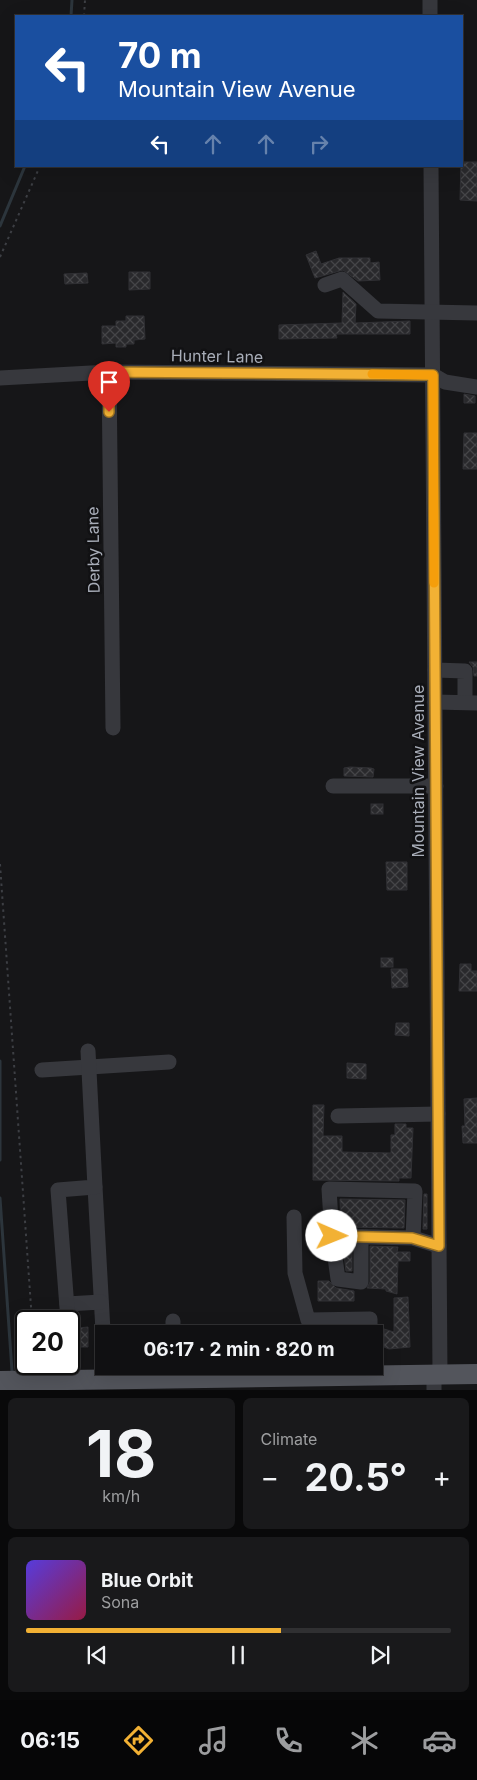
<!DOCTYPE html>
<html lang="en">
<head>
<meta charset="utf-8">
<style>
	body { margin:0; font-family:Inter,sans-serif; background:#19191b; color:#f1f3f6; height:100vh; display:flex; flex-direction:column; font-size:19px; white-space:nowrap }
	* { box-sizing:border-box; margin:0 }
	p { font-size:16px; color:#9c9d9f }
	.icon { flex:none; width:28px; height:28px; fill:none; stroke:currentColor; stroke-width:2; stroke-linecap:round; stroke-linejoin:round }
	.map { position:relative; height:1390px; overflow:hidden }
	.side { display:flex; flex-direction:column; gap:8px; padding:8px; background:#09090a; flex:1 }
	.side>* { flex:none }
	.banner { position:absolute; left:15px; top:15px; width:448px; height:152px; border-radius:0px; box-shadow:0 5px 20px #0002,0 0 0 1px #303032; background:#1a4fa0; color:#fff; overflow:hidden }
	.speed { position:absolute; left:15px; top:1310px; display:flex; gap:10px; font-size:25px; font-weight:700; text-align:center }
	.speed>* { display:grid; place-content:center; width:65px; height:65px; border-radius:50%; background:#101012; box-shadow:0 5px 20px #0002,0 0 0 1px #303032; line-height:1 }
	.speed .limit { border:2px solid #111; border-radius:8px; background:#fff; color:#111 }
	.pin { position:absolute; display:grid; place-items:center; width:42px; height:42px; color:#fff; margin:-51px -21px; border-radius:50% 50% 50% 0; rotate:-45deg; box-shadow:0 0 5px #0007 }
	.pin .icon { rotate:45deg }
	.me { position:absolute; width:55px; margin:-28px; rotate:91deg; stroke-linejoin:round; filter:drop-shadow(0 0 4px #0008) }
	.turn { display:flex; align-items:center; gap:18px; height:105px; padding:0 20px; font-size:22px }
	.turn .icon { width:65px; height:65px; stroke-width:2.5 }
	.turn b { display:block; font-size:35px; line-height:42px }
	.lanes { display:flex; align-items:center; height:48px; padding:0 20px; background:#0003; justify-content:center; gap:25px; direction:ltr }
	.lanes .off { opacity:.35 }
	.big { font-size:38px; font-weight:700; line-height:1.1 }
	.side .card { flex:1; display:flex; flex-direction:column; justify-content:center; gap:8px; min-width:0; padding:0 18px; border-radius:8px; background:#19191b }
	.side .dial { align-items:center; gap:0 }
	.dial b { font-size:65px; line-height:1 }
	.song { display:flex; align-items:center; gap:15px }
	.cover { width:60px; height:60px; border-radius:8px; background:linear-gradient(135deg,hsl(250 70% 55%),hsl(340 70% 35%)) }
	.played { height:5px; border-radius:2px; background:linear-gradient(90deg,#f2b134 60%,#303032 60%) }
	.keys { display:flex; justify-content:space-around; direction:ltr }
	.heat { display:flex; justify-content:space-between; align-items:center; font-size:28px; direction:ltr }
	.side .tiles { flex:1; display:grid; gap:8px; grid-template-columns:1fr 1fr }
	.card:last-child { grid-column:span 2 }
	.trip { position:absolute; left:95px; top:1325px; width:288px; height:50px; border-radius:0px; background:#101012; box-shadow:0 5px 20px #0002,0 0 0 1px #303032; font-weight:700; line-height:50px; text-align:center }
	.dock { display:flex; height:80px; justify-content:space-around; align-items:center; background:#060607; color:#9c9d9f }
	.dock .icon { width:35px; height:35px }
	.dock .current { color:#f2b134 }
	.dock b { font-size:22px; color:#f1f3f6 }
	.map>svg:first-child { display:block }
</style>
</head>
<body>
<div class="map">
<svg width="477" height="1390" viewBox="0 0 477 1390">
	<defs>
		<pattern id="building-cross-hatch" width="8" height="8" patternUnits="userSpaceOnUse" patternTransform="scale(1.25)"><rect width="8" height="8" fill="#29292c"/><path d="M0 0l8 8M0 8l8-8" fill="none" stroke="#454548"/></pattern>
	</defs>
	<rect width="100%" height="100%" fill="#161618"/>
	<g fill="none" stroke-linecap="round" stroke-linejoin="round">
		<g stroke="#2c353c" stroke-width="3">
			<path d="M71 16 72 0"/>
			<path d="M0 226 25 166"/>
			<path d="M0 1061V1160"/>
			<path d="M0 1198 12 1371"/>
		</g>
	</g>
	<g fill="url(#building-cross-hatch)" stroke="#303034">
		<path d="M461 162H477V201L460 200Z"/>
		<path d="M316 251 321 264 339 258H370V263L379 262 380 280 358 281 343 270 315 278 306 255Z"/>
		<path d="M129 272H150V289L129 290Z"/>
		<path d="M87 273 88 283 65 284 64 274Z"/>
		<path d="M343 292 356 304 355 323 410 321V334H336L337 338 279 339V325L342 323Z"/>
		<path d="M126 316H144L145 339 134 340V344H126V347H116V343L102 344V326H116V321H126Z"/>
		<path d="M464 394 475 396V403H464Z"/>
		<path d="M464 433H477V469H463Z"/>
		<path d="M469 662H477V676H474L473 667Z"/>
		<path d="M350 767 371 768 374 769 373 777 344 776V768Z"/>
		<rect x="371" y="804" width="12" height="10"/>
		<path d="M386 862H407V890H387Z"/>
		<rect x="381" y="958" width="12" height="9"/>
		<path d="M460 964H471V971H477V991H459Z"/>
		<path d="M391 969H407L408 987 392 988Z"/>
		<path d="M396 1023H409V1036L395 1035Z"/>
		<path d="M347 1063 366 1064V1079L347 1078Z"/>
		<path d="M477 1098V1143H463L462 1126H465L464 1099Z"/>
		<path d="M313 1105H324L323 1136H342V1152L391 1153V1135H395V1124H406V1128H413L411 1178H399V1181L313 1180Z"/>
		<path d="M424 1194H427V1229H423Z"/>
		<path d="M340 1199 405 1200 404 1228 341 1227Z"/>
		<path d="M343 1246H352V1271H346Z"/>
		<path d="M370 1246 398 1247 397 1252H410V1261H398L397 1294 386 1291V1289L367 1288 370 1282Z"/>
		<path d="M318 1281H329L336 1288 354 1291V1301H318Z"/>
		<path d="M408 1297 410 1347 389 1349 384 1347V1329L394 1332V1298Z"/>
		<path d="M88 1327V1347H79L78 1328Z"/>
	</g>
	<g fill="none" stroke-linecap="round" stroke-linejoin="round">
		<g stroke="#3d3f44" stroke-width="2" stroke-dasharray="2.5 4" stroke-linecap="butt">
			<path d="M84 16 85 0"/>
			<path d="M0 257 40 166"/>
			<path d="M0 864 32 1321"/>
		</g>
		<g stroke="#37383d" stroke-width="15">
			<path d="M430 0V16"/>
			<path d="M431 166 440 1375"/>
			<path d="M325 285 342 279 378 311 477 313"/>
			<path d="M109 372 113 728"/>
			<path d="M0 378 109 372 433 375 445 382 477 387"/>
			<path d="M435 670 465 671V702"/>
			<path d="M435 702 477 703"/>
			<path d="M333 786H436"/>
			<path d="M42 1070 169 1062"/>
			<path d="M338 1116 438 1114"/>
			<path d="M95 1187 104 1349"/>
			<path d="M294 1217 295 1273 308 1320 370 1319V1334"/>
			<path d="M332 1236 338 1279 361 1282V1237"/>
			<path d="M413 1238 415 1191 329 1189 332 1236 413 1238 439 1246"/>
			<path d="M67 1304 101 1302"/>
			<path d="M68 1321 58 1190 95 1187 88 1051"/>
			<path d="M173 1321V1334"/>
			<path d="M69 1333 72 1380"/>
			<path d="M434 1375V1390"/>
		</g>
		<path stroke="#53555c" stroke-width="20" d="M0 1381 477 1374"/>
	</g>
	<g fill="none" stroke-linecap="round" stroke-linejoin="round">
		<g stroke="#9d7322" stroke-width="12">
			<path id="route" d="M109 412V372L433 375 439 1246 412 1238 332 1236"/>
		</g>
		<use href="#route" stroke="#f2b134" stroke-width="9"/>
		<path stroke="#f59e0b" stroke-width="9" d="M372 374 433 375 434 583"/>
	</g>
	<g text-anchor="middle" stroke-width="5" stroke-linejoin="round" paint-order="stroke">
		<g font-size="16" fill="#a8adb8" stroke="#111113">
			<text transform="translate(217 356) rotate(1)" y="6">Hunter Lane</text>
			<text transform="translate(93 550) rotate(-91)" y="6">Derby Lane</text>
			<text transform="translate(418 771) rotate(-90)" y="6">Mountain View Avenue</text>
		</g>
	</g>
</svg>
<div class="speed"><div class="limit">20</div></div>
<div class="pin" style="left:109px;top:412px;background:#d93025"><svg class="icon" aria-label="arrive" viewBox="0 0 24 24"><path d="M6 21V4h12l-3 4 3 4H6"/></svg></div>
<svg class="me" style="left:332px;top:1236px" viewBox="-20 -20 40 40"><circle r="19" fill="#fff"/><path d="M0-13L10 11 0 6-10 11z" fill="#f2b134"/></svg>
<div class="trip">06:17 · 2 min · 820 m</div>
<div class="banner">
<div class="turn"><svg class="icon" aria-label="left" viewBox="0 0 24 24"><path d="M17 20v-9H6M10 6l-5 5 5 5"/></svg><div><b>70 m</b>Mountain View Avenue</div></div>
<div class="lanes"><svg class="icon" aria-label="left" viewBox="0 0 24 24"><path d="M17 20v-9H6M10 6l-5 5 5 5"/></svg><svg class="icon off" aria-label="ahead" viewBox="0 0 24 24"><path d="M12 20V5M6 11l6-6 6 6"/></svg><svg class="icon off" aria-label="ahead" viewBox="0 0 24 24"><path d="M12 20V5M6 11l6-6 6 6"/></svg><svg class="icon off" aria-label="right" viewBox="0 0 24 24"><path d="M7 20v-9h11M14 6l5 5-5 5"/></svg></div>
</div>
</div>
<section class="side">
<div class="tiles">
<div class="card dial"><b>18</b><p>km/h</p></div>
<div class="card"><p>Climate</p>
<div class="heat"><a>−</a><b class="big">20.5°</b><a>+</a></div>
</div>
<div class="card">
<div class="song"><i class="cover"></i><div><b>Blue Orbit</b><p>Sona</p></div></div>
<div class="played"></div>
<div class="keys"><svg class="icon" aria-label="previous" viewBox="0 0 24 24"><path d="M18 5L8 12l10 7zM5 5v14"/></svg><svg class="icon" aria-label="pause" viewBox="0 0 24 24"><path d="M8 5v14M16 5v14"/></svg><svg class="icon" aria-label="next" viewBox="0 0 24 24"><path d="M6 5l10 7-10 7zM19 5v14"/></svg></div>
</div>
</div>
</section>
<nav class="dock">
<b>06:15</b>
<svg class="icon current" aria-label="directions" viewBox="0 0 24 24"><path d="M12 3l9 9-9 9-9-9zM9 14v-3h6M13 9l2 2-2 2"/></svg>
<svg class="icon" aria-label="music" viewBox="0 0 24 24"><path d="M9 18V5l10-2v13"/><circle cx="6" cy="18" r="3"/><circle cx="16" cy="16" r="3"/></svg>
<svg class="icon" aria-label="phone" viewBox="0 0 24 24"><path d="M5 4h4l2 5-3 2q2 4 5 5l2-3 5 2v4C11 20 4 13 5 4z"/></svg>
<svg class="icon" aria-label="climate" viewBox="0 0 24 24"><path d="M12 3v18M4 7l16 10M4 17L20 7"/></svg>
<svg class="icon" aria-label="car" viewBox="0 0 24 24"><path d="M5 17H2v-5l4-1 3-4h7l3 4 3 1v5h-3M9 17h6M6 11h13"/><circle cx="7" cy="17" r="2"/><circle cx="17" cy="17" r="2"/></svg>
</nav>
</body>
</html>
